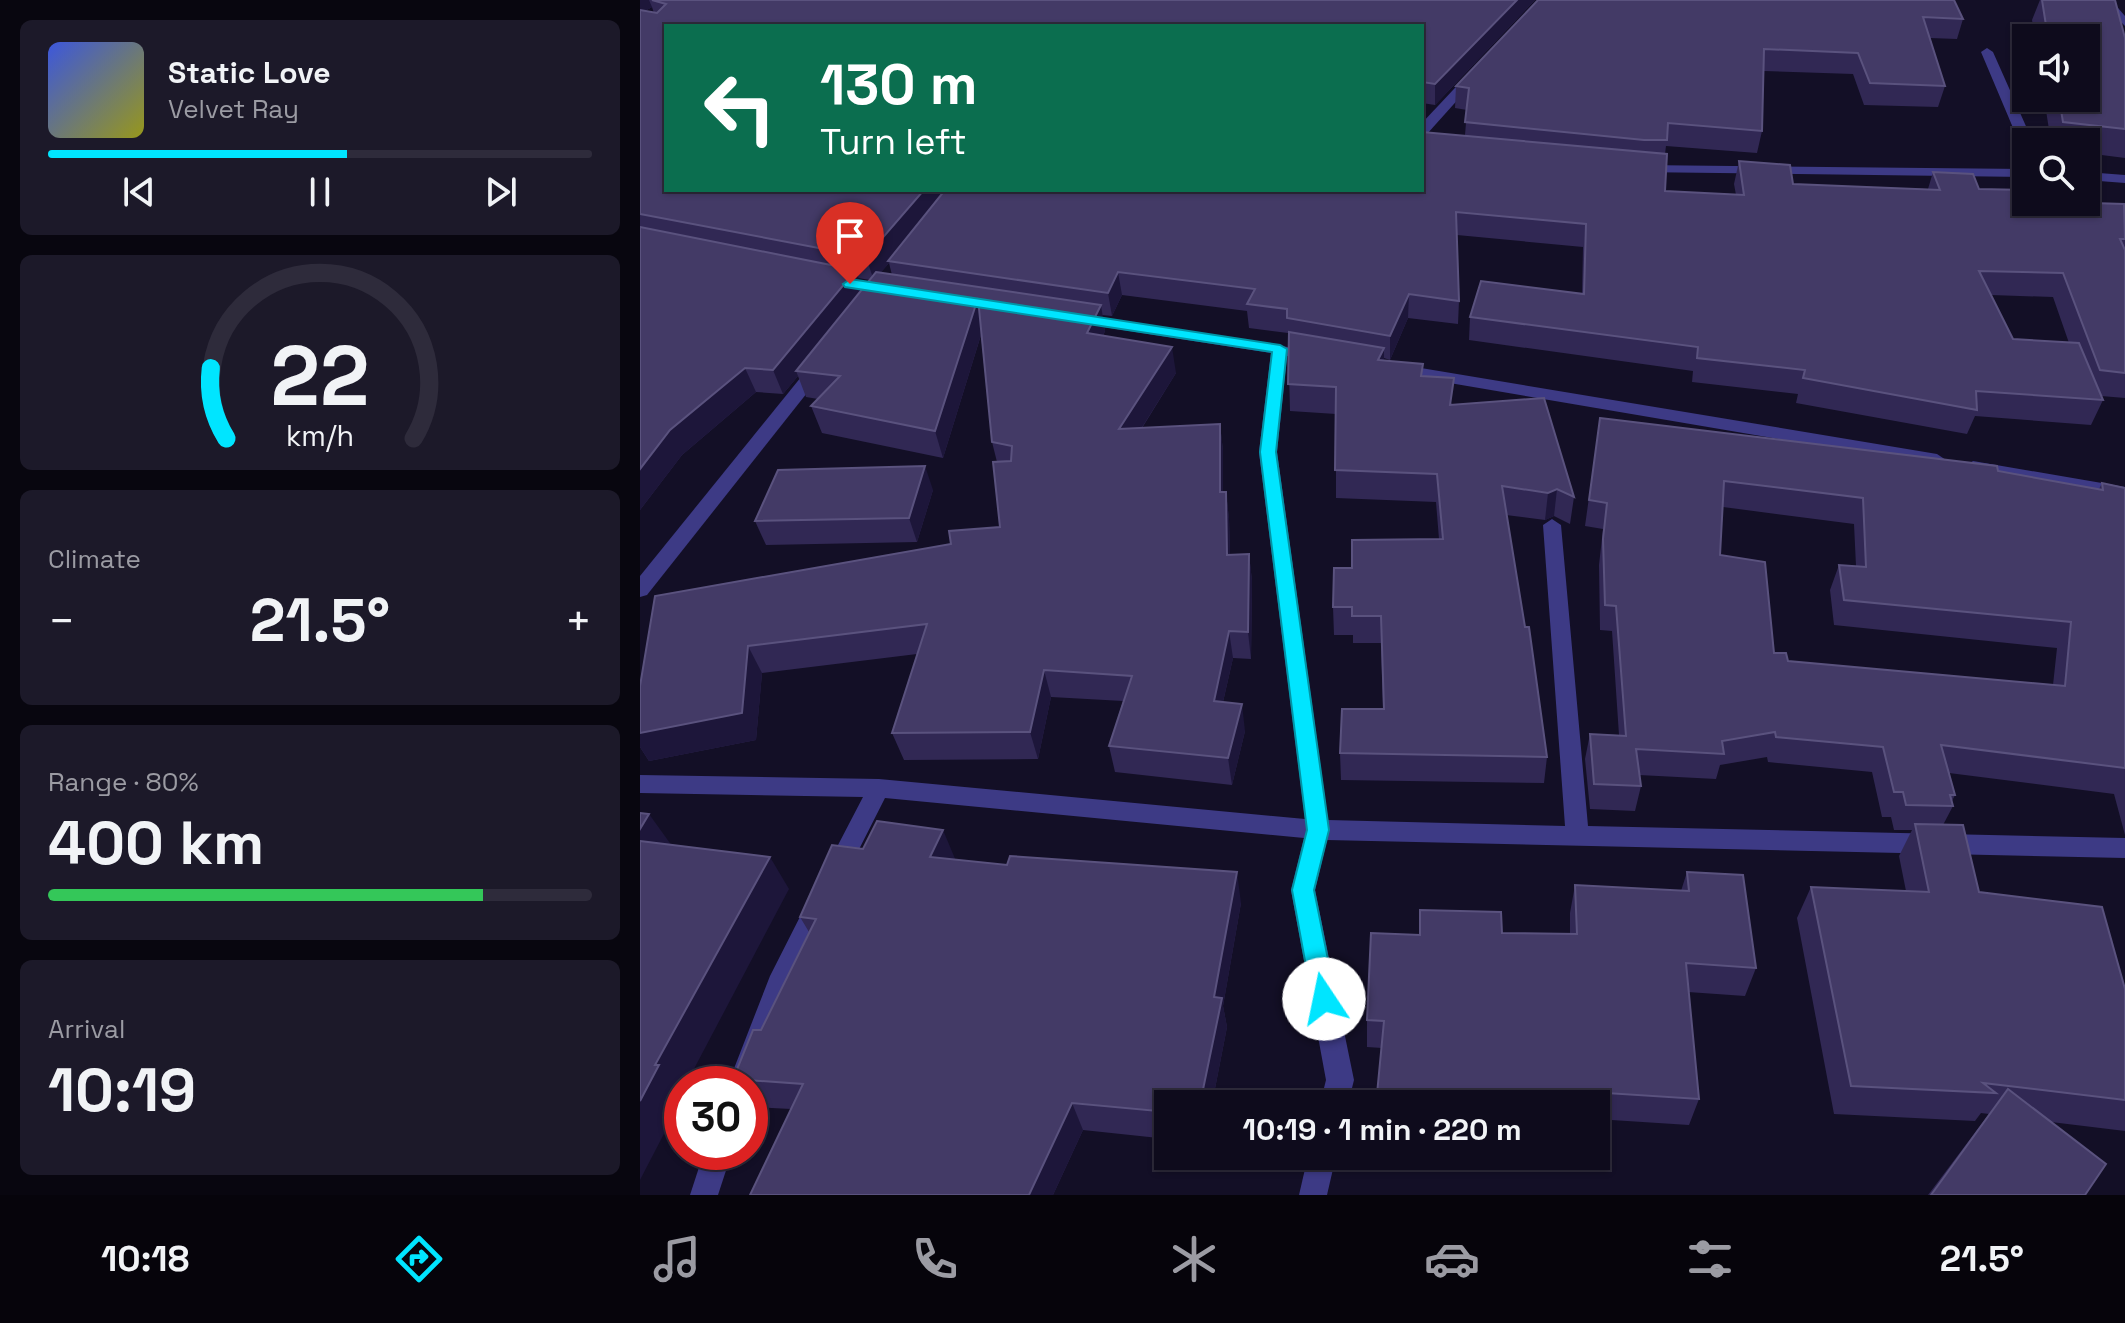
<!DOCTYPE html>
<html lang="en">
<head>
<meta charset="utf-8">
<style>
	body { margin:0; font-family:"Space Grotesk",sans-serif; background:#1c1929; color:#f1f3f6; height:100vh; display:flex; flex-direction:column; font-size:30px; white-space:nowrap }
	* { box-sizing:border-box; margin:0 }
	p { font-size:26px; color:#9b9ba3 }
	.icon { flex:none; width:44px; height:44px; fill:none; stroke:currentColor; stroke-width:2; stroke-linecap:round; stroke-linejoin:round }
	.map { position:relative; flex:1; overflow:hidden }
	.sheet { display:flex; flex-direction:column; gap:20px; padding:20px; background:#08060f; width:640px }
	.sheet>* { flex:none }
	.top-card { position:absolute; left:24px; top:24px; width:760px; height:168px; border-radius:0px; box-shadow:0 2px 6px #0004,0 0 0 2px #2e2b3b; background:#0b6e4f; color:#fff; overflow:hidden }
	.tools { position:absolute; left:1372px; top:24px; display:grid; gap:16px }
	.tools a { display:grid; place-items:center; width:88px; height:88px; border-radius:0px; background:#0e0b1c; box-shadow:0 2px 6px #0004,0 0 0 2px #2e2b3b; font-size:40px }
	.speed { position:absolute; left:24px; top:1066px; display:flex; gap:16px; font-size:40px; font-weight:700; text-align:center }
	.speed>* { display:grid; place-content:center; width:104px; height:104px; border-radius:50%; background:#0e0b1c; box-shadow:0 2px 6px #0004,0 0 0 2px #2e2b3b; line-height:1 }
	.speed .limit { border:12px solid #d22; background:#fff; color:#111 }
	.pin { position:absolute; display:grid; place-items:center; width:68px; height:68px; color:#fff; margin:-82px -34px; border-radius:50% 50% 50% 0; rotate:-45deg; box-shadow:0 0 8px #0007 }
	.pin .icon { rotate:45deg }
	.me { position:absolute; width:88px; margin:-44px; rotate:349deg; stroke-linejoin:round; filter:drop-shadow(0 0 6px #0008) }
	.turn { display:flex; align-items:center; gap:28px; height:168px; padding:0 24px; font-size:36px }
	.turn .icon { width:104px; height:104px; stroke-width:2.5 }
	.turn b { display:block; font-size:56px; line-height:68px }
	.big { font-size:60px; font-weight:700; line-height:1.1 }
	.sheet .card { flex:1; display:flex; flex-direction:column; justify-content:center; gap:12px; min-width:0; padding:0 28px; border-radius:12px; background:#1c1929 }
	.sheet .dial { align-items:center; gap:0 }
	.dial svg { height:208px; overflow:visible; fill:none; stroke:#2e2b3b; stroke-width:7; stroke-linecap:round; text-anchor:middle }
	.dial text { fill:#f1f3f6; stroke:none }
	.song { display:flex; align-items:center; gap:24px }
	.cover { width:96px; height:96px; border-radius:12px; background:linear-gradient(135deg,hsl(230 70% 55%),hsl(60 70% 35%)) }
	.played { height:8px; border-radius:4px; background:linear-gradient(90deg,#00e5ff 55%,#2e2b3b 55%) }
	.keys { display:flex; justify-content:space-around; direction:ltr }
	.heat { display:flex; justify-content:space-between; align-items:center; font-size:44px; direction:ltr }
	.charge { height:12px; border-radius:6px; background:linear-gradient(90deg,#34c759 80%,#2e2b3b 0) }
	.trip { position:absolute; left:514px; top:1090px; width:456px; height:80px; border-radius:0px; background:#0e0b1c; box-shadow:0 2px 6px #0004,0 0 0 2px #2e2b3b; font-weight:700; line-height:80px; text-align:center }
	.dock { display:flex; height:128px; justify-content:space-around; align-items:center; background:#06040b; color:#9b9ba3 }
	.dock .icon { width:56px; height:56px }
	.dock .on { color:#00e5ff }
	.dock b { font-size:36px; color:#f1f3f6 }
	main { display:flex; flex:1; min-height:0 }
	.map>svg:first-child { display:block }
</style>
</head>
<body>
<main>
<section class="sheet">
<div class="card">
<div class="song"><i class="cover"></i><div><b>Static Love</b><p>Velvet Ray</p></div></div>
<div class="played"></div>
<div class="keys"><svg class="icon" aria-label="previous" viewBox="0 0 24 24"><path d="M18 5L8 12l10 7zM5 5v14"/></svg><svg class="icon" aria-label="pause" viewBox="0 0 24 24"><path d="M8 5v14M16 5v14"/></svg><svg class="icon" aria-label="next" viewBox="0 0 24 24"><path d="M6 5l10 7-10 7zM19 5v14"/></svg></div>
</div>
<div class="card dial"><svg viewBox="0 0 100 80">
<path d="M14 69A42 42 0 1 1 86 69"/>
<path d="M14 69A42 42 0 0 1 8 42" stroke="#00e5ff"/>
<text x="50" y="56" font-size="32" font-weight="700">22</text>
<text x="50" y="72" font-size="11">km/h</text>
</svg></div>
<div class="card"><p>Climate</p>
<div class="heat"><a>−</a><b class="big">21.5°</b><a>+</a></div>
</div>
<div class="card"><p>Range · 80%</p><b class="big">400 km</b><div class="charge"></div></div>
<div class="card"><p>Arrival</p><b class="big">10:19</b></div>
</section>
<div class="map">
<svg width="1485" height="1195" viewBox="0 0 1485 1195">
	<rect width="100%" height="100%" fill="#130f26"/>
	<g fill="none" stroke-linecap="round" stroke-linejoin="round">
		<g fill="#3d3a85" fill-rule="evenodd">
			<path d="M1459 0H1471L1485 16V26Z"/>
			<path d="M1347 48 1353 52 1393 142H1386V146L1379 142 1341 52Z"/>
			<path d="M829 73 839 76 787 134 782 135V123Z"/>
			<path d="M1001 165 1386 169V177L996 172 994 169Z"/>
			<path d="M1446 172 1485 175V183L1446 180Z"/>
			<path d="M437 314 680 352 682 355 674 360 647 356 637 452 688 820 925 826 903 525 912 519 921 525 948 826 1485 838V858L687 840 675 890 714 1080 708 1104H680L686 1080 651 890 664 838 245 798 205 877 197 880 189 877 185 870 223 797 0 793V775L239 779 665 819 619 452 631 353 431 322V316Z"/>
			<path d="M180 360 188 365 186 369 7 595 0 597V576L174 361Z"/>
			<path d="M757 364 1297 454 1306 460 1297 466 751 373 749 369 751 365Z"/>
			<path d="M1333 461 1485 487V499L1327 471 1324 467Z"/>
			<path d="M179 894 188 897 191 905 155 979 110 1094V1084H88L130 976 170 897Z"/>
			<path d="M64 1152H92L78 1195H50Z"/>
			<path d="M668 1156H696L687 1195H659Z"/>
		</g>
	</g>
	<g fill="#312854" fill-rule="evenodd">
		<path d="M0 0H895L795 105 782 103V26H26V190H782L825 135 827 110 815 108 816 86 898 0 1323 19 1317 39 1290 38 1305 86 1298 107 1224 105 1213 74 1124 71 1122 131 1117 153 1026 146 1025 154V191L1096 195 1094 184 1099 161 1153 184 1288 189 1293 172 1339 189 1452 203 1485 205V398L1461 396 1463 400 1451 425 1335 416 1327 434 1156 403 1158 394 1052 382 1053 371 829 340 830 317 942 294 943 247 817 235 819 301 818 324 768 318 750 360 744 358V361L783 376 812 404 934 497 930 524 914 516 905 520 866 515 907 757 904 783 701 780 700 753 743 709 741 643H713V635H694L693 607 712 568 799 539 796 502 696 498V414L650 411 648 333 609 328 607 311 482 295 472 316 462 315 465 331 463 336 536 373 502 428 580 424 583 451V492H586L589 519 590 555 609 554 612 581 611 659 593 658 583 702 605 731 592 785 475 772 469 746 483 701 411 697 398 759 264 760 252 733 277 654 122 673 116 740 9 761 0 747V686L311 544 360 527 357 462 352 442 341 335 303 458 182 433 171 406 178 399 166 397 158 376 143 394 116 392 42 455 0 510ZM12 7 14 13 5 11ZM249 263 252 275 240 273ZM218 278 230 280 222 289ZM1351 295 1413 297 1429 343 1373 339Z"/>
		<path d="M1400 0H1475L1485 38V158L1446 153V142H1411L1404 98H1446V38H1395L1392 20Z"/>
		<path d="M960 418 1358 471 1459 489 1462 483 1485 488V835L1474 794 1309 773 1315 795 1312 801 1313 806 1303 825 1339 892 1485 989V1131L1411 1122 1445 1195H1288L1349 1114 1341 1113 1335 1121 1194 1114 1157 918 1171 887 1266 891 1259 856 1272 830H1254L1251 817H1242L1232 772 1128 762 1127 757 1080 765 1076 779 999 775 1001 786 995 811 950 809 945 759 950 734 979 735 972 631 960 630 959 565 963 529 945 526ZM1083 507 1214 524 1216 566 1199 565 1190 590 1194 625 1417 648 1413 685 1148 661 1134 653 1080 555Z"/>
		<path d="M293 490 277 542 126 545 115 521Z"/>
		<path d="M315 860 601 903 583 1006 587 1027 572 1104H528V1139L443 1130 413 1195H110L151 1109 115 1107 110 1100V1084H97L93 1079 121 1030 169 932 160 917Z"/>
		<path d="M1047 872 1116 968 1105 996 1048 992 1059 1099 1049 1125 956 1119V1104H712L737 1094 742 1048 727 1047V1020L779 935 780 910 862 933 930 934V913L935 885 1041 891Z"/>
		<path d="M711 1156H903L899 1172 711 1159Z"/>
	</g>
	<g fill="#1d163a">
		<path d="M0 0H9L12 7 0 14Z"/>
		<path d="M877 0H895L795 105V84Z"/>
		<path d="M284 190H310L234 281 226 257Z"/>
		<path d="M216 270 224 294 156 371 158 376 143 394 133 370Z"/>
		<path d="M478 272 482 295 472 316 468 293Z"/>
		<path d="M769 294 768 318 750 360V336Z"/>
		<path d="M338 298 344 325 303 458 295 431Z"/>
		<path d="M461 305 465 331 452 359 447 333Z"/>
		<path d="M532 347 536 373 484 456 479 429Z"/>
		<path d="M744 348V374L738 360Z"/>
		<path d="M105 368 116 392 42 455 0 510V469L30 430Z"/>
		<path d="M580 424 583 451V520L580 492Z"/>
		<path d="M285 466 293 490 277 542 269 518Z"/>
		<path d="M917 489 914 516 905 520 908 493Z"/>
		<path d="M586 492 589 519 591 582 587 555Z"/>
		<path d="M609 554 612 581 611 659 608 632Z"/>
		<path d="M589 631 593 658 577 728 574 701Z"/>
		<path d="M108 646 122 673 116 740 9 761 0 747V733Z"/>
		<path d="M404 670 411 697 398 759 390 732Z"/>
		<path d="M602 704 605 731 592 785 588 758Z"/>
		<path d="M9 814 32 846 0 849V829Z"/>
		<path d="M303 830 316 861 290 857Z"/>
		<path d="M130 857 149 889 46 1084H42V1099L0 1180V1101L15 1065Z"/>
		<path d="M597 872 601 903 583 1006 587 1027 572 1104H560L574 997Z"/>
		<path d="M432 1103 443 1130 413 1195H389Z"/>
	</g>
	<g fill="#433a66" stroke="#5a527e" stroke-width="2" fill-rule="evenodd">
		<path d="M12 0H877L795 84 782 82V26H26V190H284L226 257 0 214V10L17 13 26 4Z"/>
		<path d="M898 0H1314L1323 19 1283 17 1305 86 1230 83 1218 53 1124 49 1122 131 1028 123 1027 140H1004L825 122 829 88 816 86Z"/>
		<path d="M1402 0H1475L1485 38V129L1423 122 1419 98H1446V38H1408Z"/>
		<path d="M782 132 1027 154 1025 191 1104 195 1099 161 1150 165 1153 184 1300 190 1293 172 1333 174 1339 189 1386 190V202H1446V192L1452 203 1484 204 1485 239H1480L1485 250V373L1460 370 1423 273 1339 271 1373 339 1439 343 1463 400 1336 391 1337 410 1163 378 1165 370 1057 358 1058 347 830 317 841 281 944 294 946 224 816 212 819 301 769 294 750 336 647 318V309L607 304 615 289 478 272 468 293 248 261 305 190H782Z"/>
		<path d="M0 227 216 270 133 370 105 368 30 430 0 469Z"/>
		<path d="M236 272 461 305 447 333 532 347 479 429 580 424V492H586L587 555 609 554 608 632 589 631 574 701 602 704 588 758 469 746 492 676 404 670 390 732 252 733 287 624 108 646 102 713 0 733V686L15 596 311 544 309 531 360 527 353 462 371 461 372 446 352 442 338 298 295 431 171 406 200 376 156 371Z"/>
		<path d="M649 332 744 348 738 360 783 364 781 376 814 378 810 405 904 398 934 497 917 489 908 493 862 486 885 627H889L907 757 700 753 702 709H744L741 616H712V607H693L694 568H712V540L803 539 797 474 695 470 696 387 648 384Z"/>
		<path d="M960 418 1357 466 1358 471 1463 490 1462 483 1485 488V768L1301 745 1315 795H1310L1313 806 1266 805 1263 792H1254L1243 747 1136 737 1135 732 1082 741 1084 754 996 749 1001 786 954 784 950 734 986 736 976 606 965 605 963 539 967 503 949 500ZM1084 481 1223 498 1226 567 1199 565 1204 600 1431 622 1425 686 1148 661 1146 653H1134L1125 562 1080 555Z"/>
		<path d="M285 466 269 518 115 521 138 470Z"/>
		<path d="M0 813 9 814 0 829Z"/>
		<path d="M237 821 303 830 290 857 367 865 370 856 597 872 574 997 582 998 560 1104H528V1112L432 1103 389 1195H110L163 1084 93 1079 113 1030H121L176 919 160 917 192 845 223 849Z"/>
		<path d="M1275 824 1323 825 1339 892 1462 907 1485 989V1100L1343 1083 1356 1093 1211 1086 1171 887 1289 892Z"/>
		<path d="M0 841 130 857 15 1065H19L0 1101Z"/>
		<path d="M1047 872 1103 875 1116 968 1046 963 1059 1099 920 1090V1104H712L713 1092 737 1094 744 1021 727 1020 731 933 780 935V910L861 912 862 933 937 934 935 885 1049 891Z"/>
		<path d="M1368 1089 1466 1164 1445 1195H1291Z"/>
	</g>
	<path fill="#00e5ff" stroke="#0095a6" stroke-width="2" d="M210 279 640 345 647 349 636 452 689 830 674 890 696 999 692 1007 684 1010 676 1007 672 999 652 890 667 830 620 452 632 352 205 287 203 284Z"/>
</svg>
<div class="tools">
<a><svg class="icon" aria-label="sound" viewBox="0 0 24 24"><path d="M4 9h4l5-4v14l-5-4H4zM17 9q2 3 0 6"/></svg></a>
<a><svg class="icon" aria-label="search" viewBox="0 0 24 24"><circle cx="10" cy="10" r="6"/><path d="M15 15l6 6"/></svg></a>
</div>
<div class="speed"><div class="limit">30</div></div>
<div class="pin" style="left:210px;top:284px;background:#d93025"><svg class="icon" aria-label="arrive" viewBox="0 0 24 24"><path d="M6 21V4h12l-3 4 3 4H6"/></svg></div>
<svg class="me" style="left:684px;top:999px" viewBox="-20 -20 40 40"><circle r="19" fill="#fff"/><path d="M0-13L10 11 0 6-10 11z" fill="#00e5ff"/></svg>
<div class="trip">10:19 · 1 min · 220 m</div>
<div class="top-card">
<div class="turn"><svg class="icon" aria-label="left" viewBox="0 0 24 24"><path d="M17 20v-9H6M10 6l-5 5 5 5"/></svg><div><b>130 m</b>Turn left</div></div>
</div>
</div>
</main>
<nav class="dock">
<b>10:18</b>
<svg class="icon on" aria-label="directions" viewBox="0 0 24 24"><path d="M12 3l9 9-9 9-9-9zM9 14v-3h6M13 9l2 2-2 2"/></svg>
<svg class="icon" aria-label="music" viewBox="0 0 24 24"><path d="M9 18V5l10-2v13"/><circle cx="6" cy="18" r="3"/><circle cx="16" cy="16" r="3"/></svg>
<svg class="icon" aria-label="phone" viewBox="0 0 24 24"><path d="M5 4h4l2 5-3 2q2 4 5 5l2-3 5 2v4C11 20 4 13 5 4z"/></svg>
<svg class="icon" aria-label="climate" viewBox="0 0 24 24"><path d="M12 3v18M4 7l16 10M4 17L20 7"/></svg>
<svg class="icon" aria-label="car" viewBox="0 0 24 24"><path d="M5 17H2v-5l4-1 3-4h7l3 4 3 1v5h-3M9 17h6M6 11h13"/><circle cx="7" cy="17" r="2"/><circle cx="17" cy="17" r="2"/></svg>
<svg class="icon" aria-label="filters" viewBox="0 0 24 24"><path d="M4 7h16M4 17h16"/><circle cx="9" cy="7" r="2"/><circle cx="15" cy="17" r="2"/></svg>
<b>21.5°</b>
</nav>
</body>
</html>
